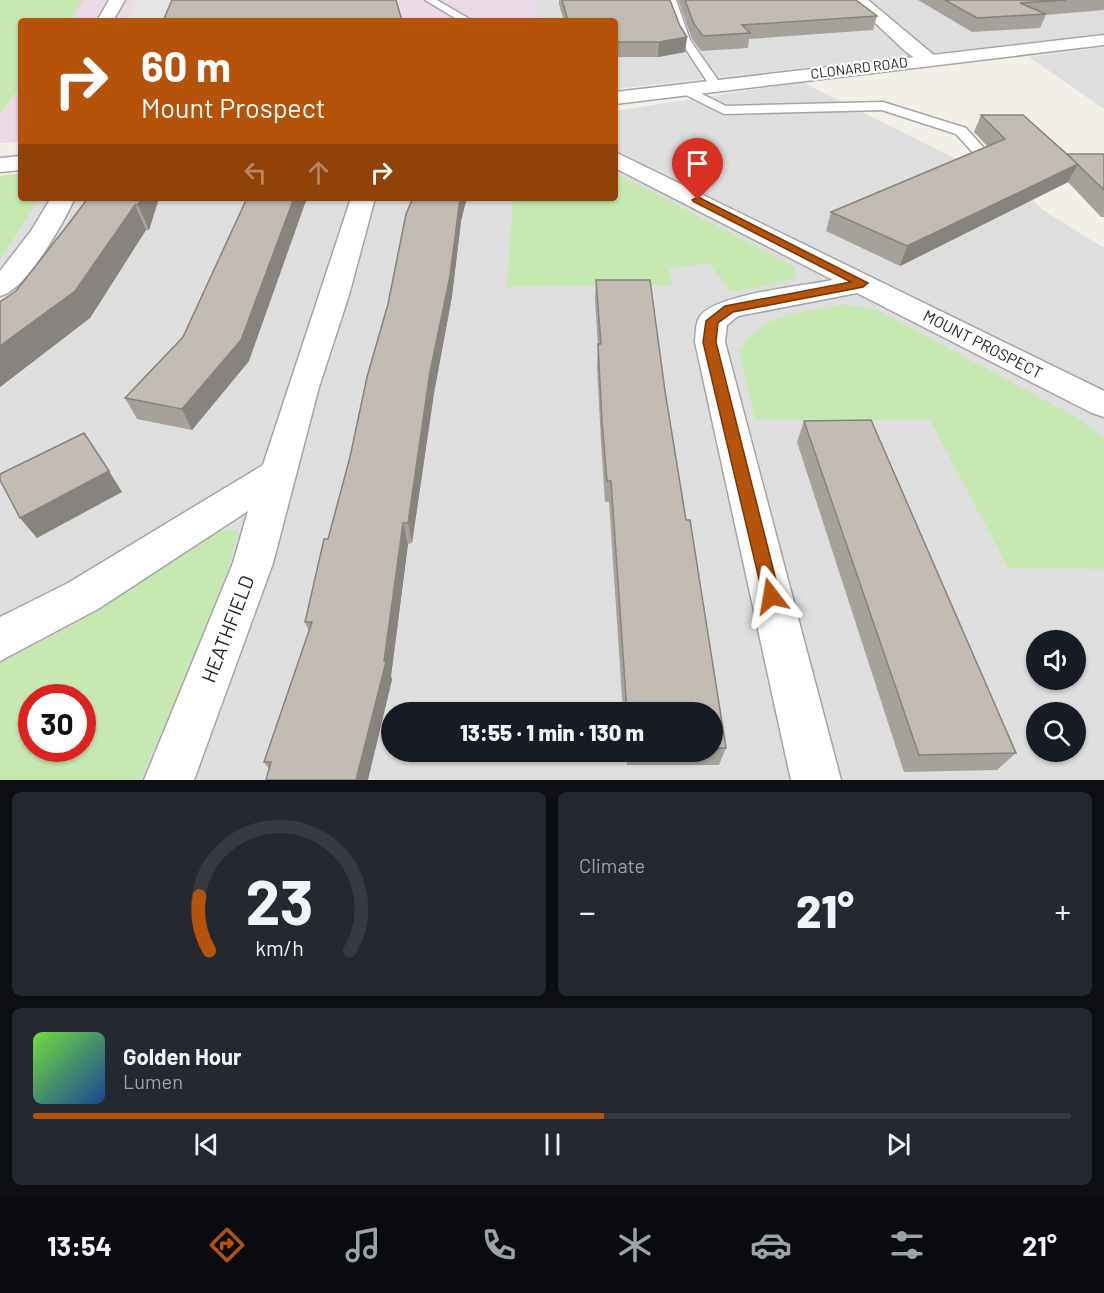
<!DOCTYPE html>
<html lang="en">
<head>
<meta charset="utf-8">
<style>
	body { margin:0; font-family:Barlow,sans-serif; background:#242831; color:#f1f3f6; height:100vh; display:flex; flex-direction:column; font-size:22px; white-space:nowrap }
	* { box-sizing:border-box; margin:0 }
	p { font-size:20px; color:#9ea1a6 }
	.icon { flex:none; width:33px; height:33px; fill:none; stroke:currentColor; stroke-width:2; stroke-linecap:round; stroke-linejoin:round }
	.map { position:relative; height:780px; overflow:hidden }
	.sheet { display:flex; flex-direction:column; gap:12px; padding:12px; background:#0d0f14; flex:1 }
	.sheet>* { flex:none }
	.top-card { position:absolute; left:18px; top:18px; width:600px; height:183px; border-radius:6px; box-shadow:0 2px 4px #0004; background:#b45309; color:#fff; overflow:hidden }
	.tools { position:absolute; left:1026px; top:630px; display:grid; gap:12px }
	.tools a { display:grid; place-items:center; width:60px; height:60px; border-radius:50%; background:#171b24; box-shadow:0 2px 4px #0004; font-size:30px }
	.speed { position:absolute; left:18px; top:684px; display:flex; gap:12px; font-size:30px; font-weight:700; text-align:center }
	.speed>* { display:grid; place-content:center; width:78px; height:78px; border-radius:50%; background:#171b24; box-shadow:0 2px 4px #0004; line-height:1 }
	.speed .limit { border:9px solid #d22; background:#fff; color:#111 }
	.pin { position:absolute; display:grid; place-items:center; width:51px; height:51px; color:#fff; margin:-62px -26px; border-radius:50% 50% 50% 0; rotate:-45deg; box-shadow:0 0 6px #0007 }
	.pin .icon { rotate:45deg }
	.me { position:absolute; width:66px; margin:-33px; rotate:346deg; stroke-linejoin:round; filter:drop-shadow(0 0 4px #0008) }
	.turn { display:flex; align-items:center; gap:21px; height:126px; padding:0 24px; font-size:27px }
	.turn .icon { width:78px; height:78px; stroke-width:2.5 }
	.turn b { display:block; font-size:42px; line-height:51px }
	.lanes { display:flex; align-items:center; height:57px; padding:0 24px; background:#0003; justify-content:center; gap:30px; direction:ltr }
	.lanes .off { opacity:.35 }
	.big { font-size:45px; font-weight:800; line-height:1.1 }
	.sheet .widget { flex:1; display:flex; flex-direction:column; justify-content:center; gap:9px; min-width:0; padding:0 21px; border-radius:9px; background:#242831 }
	.sheet .dial { align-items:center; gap:0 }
	.dial svg { height:156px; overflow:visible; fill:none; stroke:#363941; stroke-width:7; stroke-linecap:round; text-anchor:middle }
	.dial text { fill:#f1f3f6; stroke:none }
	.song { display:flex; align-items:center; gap:18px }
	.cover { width:72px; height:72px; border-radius:9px; background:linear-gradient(135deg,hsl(100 70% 55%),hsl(220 70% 35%)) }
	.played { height:6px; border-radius:3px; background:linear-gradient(90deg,#b45309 55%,#363941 55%) }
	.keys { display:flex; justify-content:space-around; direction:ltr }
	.heat { display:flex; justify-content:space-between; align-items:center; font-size:33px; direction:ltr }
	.sheet .tiles { flex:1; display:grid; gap:12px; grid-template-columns:1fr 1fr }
	.widget:last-child { grid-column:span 2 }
	.trip { position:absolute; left:381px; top:702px; width:342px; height:60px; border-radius:30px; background:#171b24; box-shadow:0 2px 4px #0004; font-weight:800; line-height:60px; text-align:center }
	.tab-bar { display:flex; height:96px; justify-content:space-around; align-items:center; background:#090b0e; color:#9ea1a6 }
	.tab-bar .icon { width:42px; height:42px }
	.tab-bar .active { color:#b45309 }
	.tab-bar b { font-size:27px; color:#f1f3f6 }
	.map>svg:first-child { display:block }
</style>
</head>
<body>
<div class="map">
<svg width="1104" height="780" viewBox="0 0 1104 780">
	<rect width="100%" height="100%" fill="#f1efe8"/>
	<g fill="#dfdede" fill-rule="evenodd">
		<path d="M534 0H1104V34L615 89V21H538Z"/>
		<path d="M1104 47V109L1029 57Z"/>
		<path d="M802 82 1025 193 1043 210 1104 248V780H0V176L21 173V198H615V111ZM1036 640H1076V680H1036ZM32 698H82V748H32ZM392 712H712V752H392ZM1036 712H1076V752H1036Z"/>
	</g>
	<path fill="#e9dae5" d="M0 0H534L538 21H21V142L0 143Z"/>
	<g fill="#c6e8b1" fill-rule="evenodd">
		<path d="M0 0H84L68 21H21V85L0 114Z"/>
		<path d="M21 173V198H39L0 260V176Z"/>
		<path d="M615 173 794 266 797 278 743 291 729 290 709 263 669 268 672 285 507 287 513 198H615Z"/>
		<path d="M845 304 877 310 1078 418 1104 438V569L1008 568 930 420H755L739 351C764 311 802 313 845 304Z"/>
		<path d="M217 528 238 531 224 584 141 780H0V662L63 630ZM32 698H82V748H32Z"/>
	</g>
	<path fill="#e5e5e5" d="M137 0H183L174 21H125Z"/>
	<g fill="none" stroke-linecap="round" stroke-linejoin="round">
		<g stroke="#a5a5a5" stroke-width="3">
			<g id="service">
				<path d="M425 0H437L473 21H460Z"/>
				<path d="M666 0H676L690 40 722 86 720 89H712L680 40Z"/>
				<path d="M686 86 726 106 883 102 966 128 990 155 983 159 978 158 956 134 882 110 724 114 682 93 680 90Z"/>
			</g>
		</g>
		<g stroke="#a5a5a5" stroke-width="3">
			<g id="minor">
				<path d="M109 0H125L113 21H97Z"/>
				<path d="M851 0H868L935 56 938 60 935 64H923L905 51Z"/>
				<path d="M615 152 1104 391V417L1092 413 857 293 738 316 727 325 725 342 841 780H791L695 342C696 334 695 322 701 315 719 294 803 286 833 280L615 168Z"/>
				<path d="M51 198H75C63 223 27 290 0 296V271L31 231Z"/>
				<path d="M351 198H375L349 295 319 387 273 563 194 780H144L233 563 248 511 98 609 0 661V617L68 583 263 465Z"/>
			</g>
		</g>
		<g stroke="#a5a5a5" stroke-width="3">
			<g id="tertiary">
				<path d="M1104 35V45L615 104V92Z"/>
				<path d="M21 156V170L0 172V158Z"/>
			</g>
		</g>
		<use href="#service" fill="#fff" fill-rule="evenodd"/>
		<use href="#minor" fill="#fff" fill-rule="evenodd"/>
		<use href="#tertiary" fill="#fff" fill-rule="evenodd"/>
	</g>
	<g fill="#a6a19b">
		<path d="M559 0 680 26 687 37 685 52 658 57H615V21H564L559 4Z"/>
		<path d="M678 0H856L877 16 873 30 749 39 748 48 701 51 692 39Z"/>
		<path d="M918 0H1104V10L1046 15 1040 28 972 32Z"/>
		<path d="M981 115 1067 154H1104V217H1101L1068 182 900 266 826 231 831 212 987 146 974 132Z"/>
		<path d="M88 198H159L149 230H146L90 318 0 387V302L16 291 70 222Z"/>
		<path d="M461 221 452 296 434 393 412 543 408 544 391 676 392 680 269 769 264 762 309 632 305 622 328 539Z"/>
		<path d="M596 280 665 391 686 520 726 748 719 765H627L626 752H712V712H623L609 502H605L601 443 597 366 598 345 595 301Z"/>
		<path d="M249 361 192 430 137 419 125 398Z"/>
		<path d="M804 421 1016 753 997 770 904 772 797 442Z"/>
	</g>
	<g fill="#87837e">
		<path d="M687 37 685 52 658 57 659 42Z"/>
		<path d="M1078 164 1068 182 900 266 907 246Z"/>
		<path d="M141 198H159L149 230 138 205Z"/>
		<path d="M294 198H307L249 361 192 430 182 409Z"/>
		<path d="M460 198H467L461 221 452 296 434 393 412 543 408 523 430 372Z"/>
		<path d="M135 205 146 230 90 318 0 387V346Z"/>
		<path d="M109 471 122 492 37 538 20 518Z"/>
		<path d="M403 523 408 544 391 676 392 680 368 780H356L384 661Z"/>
	</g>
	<g fill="#c1bbb4" stroke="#87837e" stroke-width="1.5">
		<path d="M172 0H396L402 21H163Z"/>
		<path d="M562 0H670L680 26 687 37 659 42H615V21H568Z"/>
		<path d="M685 0H856L877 16 742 25 750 33 703 36 694 24Z"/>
		<path d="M945 0H1066L1020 3 1046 14 977 18Z"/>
		<path d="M981 115H1023L1078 164 907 246 831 212 1005 139Z"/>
		<path d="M1067 154H1104V190Z"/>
		<path d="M88 198H141L138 205H135L75 291 0 346V302L16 291 70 222Z"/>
		<path d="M247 198H294L241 340 182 409 125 398 183 337Z"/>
		<path d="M413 198H460L450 276 430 372 408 523H403L384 661 386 662 356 780H266L271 762H264L312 622H305L324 539H328L350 457 367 377 388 304 406 214Z"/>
		<path d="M596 280H650L665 391 686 520H690L726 748H712V712H627L611 481H607L602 421 598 344H601Z"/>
		<path d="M871 420 1016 753 919 755 804 421Z"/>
		<path d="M84 433 109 471 20 518 0 480V474Z"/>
	</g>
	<path fill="#b45309" stroke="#753606" stroke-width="1.5" d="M698 197 868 283 863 287 733 312 718 323 716 342 780 596 778 601 771 603 765 601 763 596 703 342 706 321 725 306 851 282 694 202 692 200Z"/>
	<g text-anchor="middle" stroke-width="4.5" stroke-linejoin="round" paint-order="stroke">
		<g font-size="14" fill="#212121" stroke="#fff">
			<text transform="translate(859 68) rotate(-7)" y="5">CLONARD ROAD</text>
		</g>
		<g font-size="16" fill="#212121" stroke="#fff">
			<text transform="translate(983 344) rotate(27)" y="6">MOUNT PROSPECT</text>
		</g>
		<g font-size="20" fill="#212121" stroke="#fff">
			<text transform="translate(228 629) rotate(-69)" y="7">HEATHFIELD</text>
		</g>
	</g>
</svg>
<div class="tools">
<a><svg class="icon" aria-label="sound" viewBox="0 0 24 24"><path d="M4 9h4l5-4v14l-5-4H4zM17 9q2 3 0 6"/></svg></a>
<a><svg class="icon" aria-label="search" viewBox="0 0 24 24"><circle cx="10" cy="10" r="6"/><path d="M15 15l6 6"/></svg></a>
</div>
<div class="speed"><div class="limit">30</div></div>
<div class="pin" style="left:698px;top:200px;background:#d93025"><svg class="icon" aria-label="arrive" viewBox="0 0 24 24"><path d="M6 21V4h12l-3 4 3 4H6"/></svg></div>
<svg class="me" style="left:771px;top:596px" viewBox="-20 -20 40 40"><path d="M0-17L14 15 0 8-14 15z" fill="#b45309" stroke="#fff" stroke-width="4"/></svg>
<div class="trip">13:55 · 1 min · 130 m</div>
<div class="top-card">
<div class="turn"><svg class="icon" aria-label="right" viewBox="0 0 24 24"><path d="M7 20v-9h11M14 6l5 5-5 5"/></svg><div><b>60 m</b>Mount Prospect</div></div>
<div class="lanes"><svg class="icon off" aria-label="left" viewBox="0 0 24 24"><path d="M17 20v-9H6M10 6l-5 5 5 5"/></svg><svg class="icon off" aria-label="ahead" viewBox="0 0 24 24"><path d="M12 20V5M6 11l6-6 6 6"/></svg><svg class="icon" aria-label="right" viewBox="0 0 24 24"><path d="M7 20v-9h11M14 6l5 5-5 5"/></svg></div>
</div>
</div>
<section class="sheet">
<div class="tiles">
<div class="widget dial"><svg viewBox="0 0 100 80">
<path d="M14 69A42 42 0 1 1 86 69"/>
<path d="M14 69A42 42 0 0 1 9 41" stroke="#b45309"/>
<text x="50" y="56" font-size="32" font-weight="700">23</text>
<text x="50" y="72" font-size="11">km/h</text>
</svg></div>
<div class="widget"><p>Climate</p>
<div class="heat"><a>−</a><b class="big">21°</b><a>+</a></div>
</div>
<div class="widget">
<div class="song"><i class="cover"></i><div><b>Golden Hour</b><p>Lumen</p></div></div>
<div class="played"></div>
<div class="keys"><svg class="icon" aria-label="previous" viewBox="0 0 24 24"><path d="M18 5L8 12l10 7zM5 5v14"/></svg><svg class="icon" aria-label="pause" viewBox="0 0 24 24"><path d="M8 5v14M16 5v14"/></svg><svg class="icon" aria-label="next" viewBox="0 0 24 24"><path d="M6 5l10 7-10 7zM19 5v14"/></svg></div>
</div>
</div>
</section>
<nav class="tab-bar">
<b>13:54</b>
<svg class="icon active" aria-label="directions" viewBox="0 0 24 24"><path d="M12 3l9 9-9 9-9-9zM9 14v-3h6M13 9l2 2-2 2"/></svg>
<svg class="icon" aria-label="music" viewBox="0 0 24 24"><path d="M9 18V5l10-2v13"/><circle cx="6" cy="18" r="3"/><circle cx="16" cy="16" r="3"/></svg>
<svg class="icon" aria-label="phone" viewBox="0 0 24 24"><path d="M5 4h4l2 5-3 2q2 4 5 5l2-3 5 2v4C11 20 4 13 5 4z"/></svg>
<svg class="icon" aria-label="climate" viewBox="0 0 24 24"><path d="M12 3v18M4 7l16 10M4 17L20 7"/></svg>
<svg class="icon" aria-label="car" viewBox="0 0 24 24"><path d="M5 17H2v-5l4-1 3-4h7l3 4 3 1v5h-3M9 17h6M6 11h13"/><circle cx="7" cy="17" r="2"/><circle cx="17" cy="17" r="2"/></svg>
<svg class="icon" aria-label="filters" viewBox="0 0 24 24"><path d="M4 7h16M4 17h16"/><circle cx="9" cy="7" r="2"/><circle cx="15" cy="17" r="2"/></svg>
<b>21°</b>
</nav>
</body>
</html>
